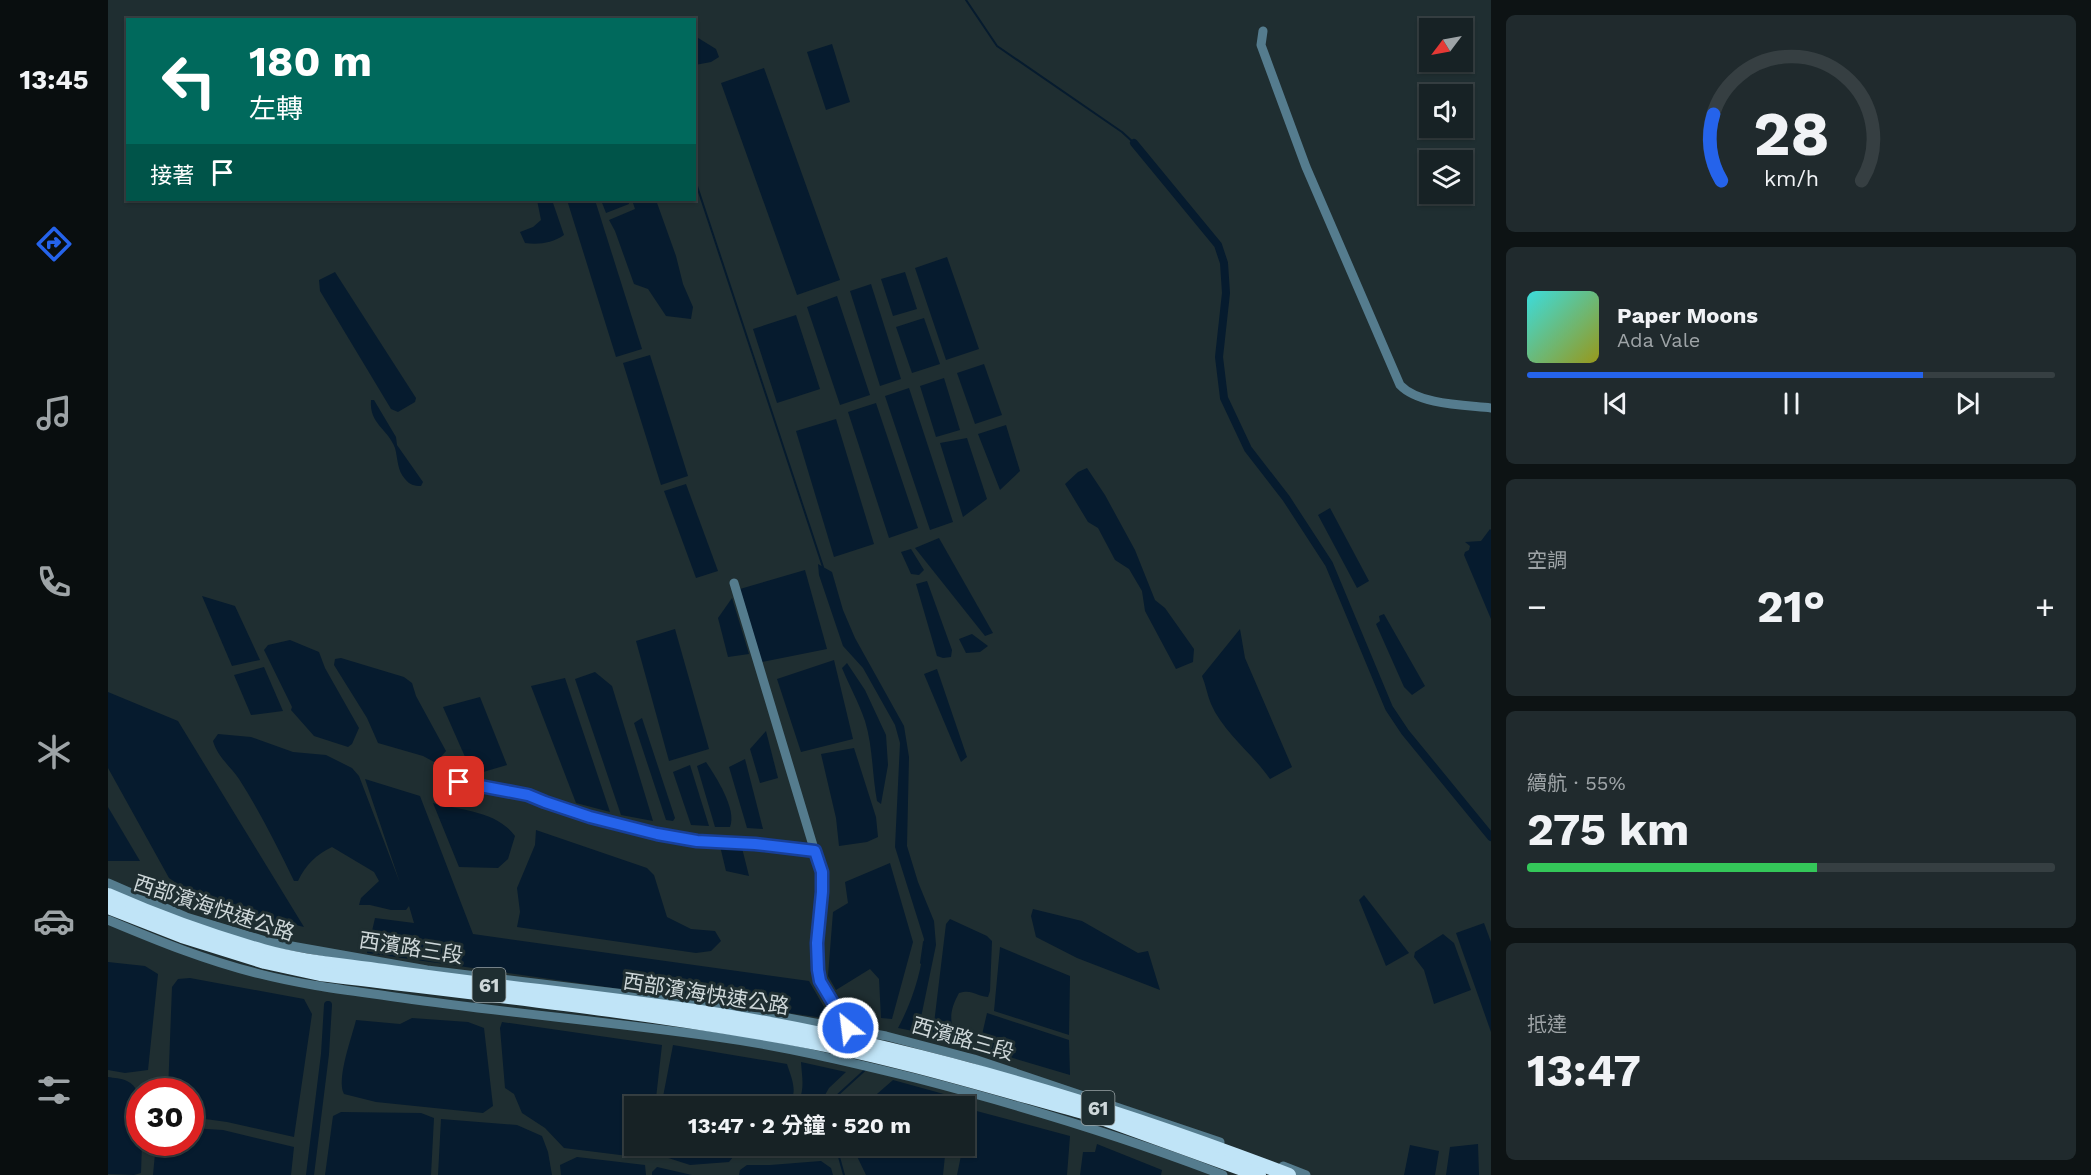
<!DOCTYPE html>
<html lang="zh-TW">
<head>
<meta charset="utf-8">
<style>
	body { margin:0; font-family:"Work Sans","Noto Sans TC",sans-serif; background:#202a2d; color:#f1f3f6; height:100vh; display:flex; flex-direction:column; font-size:22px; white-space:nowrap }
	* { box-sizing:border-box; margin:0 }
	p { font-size:20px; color:#9ea4a7 }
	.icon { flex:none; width:33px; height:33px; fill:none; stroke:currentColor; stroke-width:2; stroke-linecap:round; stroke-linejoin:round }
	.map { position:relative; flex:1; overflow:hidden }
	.details { display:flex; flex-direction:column; gap:15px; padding:15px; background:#0d1314; width:600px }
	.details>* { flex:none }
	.top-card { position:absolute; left:18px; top:18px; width:570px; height:183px; border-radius:0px; box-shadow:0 2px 4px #0004,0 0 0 2px #363f42; background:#00695c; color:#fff; overflow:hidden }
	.needle { width:39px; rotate:238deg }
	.buttons { position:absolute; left:1311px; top:18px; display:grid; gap:12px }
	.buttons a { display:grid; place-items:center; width:54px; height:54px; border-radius:0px; background:#172225; box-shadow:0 2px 4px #0004,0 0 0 2px #363f42; font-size:30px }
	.speed { position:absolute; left:18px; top:1078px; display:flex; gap:12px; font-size:30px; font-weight:700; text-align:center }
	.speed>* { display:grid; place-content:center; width:78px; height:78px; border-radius:50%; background:#172225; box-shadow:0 2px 4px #0004,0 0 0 2px #363f42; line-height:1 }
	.speed .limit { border:9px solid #d22; background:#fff; color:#111 }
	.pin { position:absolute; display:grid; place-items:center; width:51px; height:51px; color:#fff; margin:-26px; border-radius:12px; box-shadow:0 3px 9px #0006 }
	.me { position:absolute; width:66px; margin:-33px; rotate:331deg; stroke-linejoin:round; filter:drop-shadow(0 0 4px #0008) }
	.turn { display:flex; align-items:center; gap:21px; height:126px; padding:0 24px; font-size:27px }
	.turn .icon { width:78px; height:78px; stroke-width:2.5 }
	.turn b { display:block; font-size:42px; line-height:51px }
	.then { display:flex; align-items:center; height:57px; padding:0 24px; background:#0003; gap:12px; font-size:22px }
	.big { font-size:45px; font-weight:700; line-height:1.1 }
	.details .widget { flex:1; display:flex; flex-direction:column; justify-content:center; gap:9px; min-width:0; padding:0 21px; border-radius:9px; background:#202a2d }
	.details .dial { align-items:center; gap:0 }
	.dial svg { height:156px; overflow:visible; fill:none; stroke:#363f42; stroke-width:7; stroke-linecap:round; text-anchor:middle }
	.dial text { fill:#f1f3f6; stroke:none }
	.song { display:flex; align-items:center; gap:18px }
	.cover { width:72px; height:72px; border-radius:9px; background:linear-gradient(135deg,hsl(180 70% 55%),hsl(60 70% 35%)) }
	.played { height:6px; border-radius:3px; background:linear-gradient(90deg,#2563eb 75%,#363f42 75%) }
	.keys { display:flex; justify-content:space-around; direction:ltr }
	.heat { display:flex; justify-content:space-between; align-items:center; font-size:33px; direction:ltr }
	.charge { height:9px; border-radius:4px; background:linear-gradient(90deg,#34c759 55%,#363f42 0) }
	.trip { position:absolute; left:516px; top:1096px; width:351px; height:60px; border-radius:0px; background:#172225; box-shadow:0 2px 4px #0004,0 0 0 2px #363f42; font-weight:700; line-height:60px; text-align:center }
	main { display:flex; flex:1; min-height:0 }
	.menu { display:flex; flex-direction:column; width:108px; justify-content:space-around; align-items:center; background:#090e0f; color:#9ea4a7 }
	.menu .icon { width:42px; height:42px }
	.menu .active { color:#2563eb }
	.menu b { font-size:27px; color:#f1f3f6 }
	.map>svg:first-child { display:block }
</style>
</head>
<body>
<main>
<nav class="menu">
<b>13:45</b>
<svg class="icon active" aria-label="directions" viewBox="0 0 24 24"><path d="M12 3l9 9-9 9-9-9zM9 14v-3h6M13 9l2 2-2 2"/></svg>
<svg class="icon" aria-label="music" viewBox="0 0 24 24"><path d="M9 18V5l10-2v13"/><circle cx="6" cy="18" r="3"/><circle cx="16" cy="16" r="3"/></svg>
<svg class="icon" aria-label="phone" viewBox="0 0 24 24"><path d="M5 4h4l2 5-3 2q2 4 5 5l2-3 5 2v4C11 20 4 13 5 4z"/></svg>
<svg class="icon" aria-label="climate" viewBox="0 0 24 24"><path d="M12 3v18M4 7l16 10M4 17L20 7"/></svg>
<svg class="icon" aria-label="car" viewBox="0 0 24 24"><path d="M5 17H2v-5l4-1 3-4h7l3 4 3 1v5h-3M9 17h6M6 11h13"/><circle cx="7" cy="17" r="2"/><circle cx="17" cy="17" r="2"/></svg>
<svg class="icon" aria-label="filters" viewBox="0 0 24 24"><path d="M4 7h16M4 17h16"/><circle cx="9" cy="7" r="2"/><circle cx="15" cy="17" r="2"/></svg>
</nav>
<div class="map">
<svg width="1383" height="1175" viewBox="0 0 1383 1175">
	<rect width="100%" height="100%" fill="#1f2e31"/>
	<g fill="#061b2e">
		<path d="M587 36 608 49 611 57 603 62 587 65Z"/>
		<path d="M724 44 742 102 718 110 699 52Z"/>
		<path d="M656 68 732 280 689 295 613 83Z"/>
		<path d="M429 200H444L456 235C444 243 431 245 417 243L412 232 425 227 433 220Z"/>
		<path d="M459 200H487L534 349 508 357Z"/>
		<path d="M493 200H520L521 204 498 213Z"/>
		<path d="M524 200H548L568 256 575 284 585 307 583 319 558 316 540 289 526 284 507 231 501 220 527 209Z"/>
		<path d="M839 257 871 349 838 360 807 268Z"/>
		<path d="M227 272 308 398 307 402 290 412 283 409 212 291 211 280Z"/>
		<path d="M797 272 809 309 785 316 773 279Z"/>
		<path d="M763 284 793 379 772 386 742 291Z"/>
		<path d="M729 296 762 395 732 405 699 307Z"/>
		<path d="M688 315 712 389 669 403 645 329Z"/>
		<path d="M816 318 832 364 804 373 788 327Z"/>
		<path d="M542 355 580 476 553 485 515 363Z"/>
		<path d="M876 364 894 415 867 424 849 373Z"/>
		<path d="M836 378 852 430 828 437 812 386Z"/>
		<path d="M801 388 845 522 822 530 777 396Z"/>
		<path d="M263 400H266L288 437 289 445 315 482 313 486C306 486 302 485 297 479 289 470 290 459 287 448 280 429 261 424 263 400Z"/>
		<path d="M768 403 810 528 781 538 740 412Z"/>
		<path d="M728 419 766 544 726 557 688 431Z"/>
		<path d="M898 425 912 471 892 490 870 434Z"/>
		<path d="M859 438 879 499 855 517 832 443Z"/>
		<path d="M979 468 997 495 1027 550 1047 600 1057 608 1086 649 1085 662 1068 669 1037 611 1034 591 1021 569 1007 560 990 528 980 522 957 484 970 472Z"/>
		<path d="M578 484 610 571 588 578 556 491Z"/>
		<path d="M1222 508 1261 581 1249 588 1210 515Z"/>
		<path d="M1382 529 1383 530V619L1356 555 1357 552 1361 550 1362 546 1357 542 1373 541Z"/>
		<path d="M831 538 885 633 877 636 807 548Z"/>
		<path d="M803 549 816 570 811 575 803 574 793 552Z"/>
		<path d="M710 564 724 572 735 610 747 638 796 726 801 757 799 846 810 882 826 921 828 945 810 1032 790 1028C804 1002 815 969 816 939L787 847 792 743 787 725 755 668 735 646 711 575Z"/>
		<path d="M697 570 719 649 654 662 632 589Z"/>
		<path d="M819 581 844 650 843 657 835 658 829 656 808 584Z"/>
		<path d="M94 596 127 606 152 660 124 666Z"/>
		<path d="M624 598 641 654 620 657 610 618Z"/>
		<path d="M1276 614 1317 686 1304 695 1296 687 1268 624 1272 621 1271 616Z"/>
		<path d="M567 629 601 749 561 761 528 641Z"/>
		<path d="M1132 629 1137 658 1184 767 1162 779C1145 754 1115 732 1103 704 1099 695 1098 685 1094 676Z"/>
		<path d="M864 634 880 646 872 652 858 653 851 639Z"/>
		<path d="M182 640 211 652 217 668 251 728 244 744 240 747 206 736 183 710 184 707 156 650 160 645Z"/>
		<path d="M233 658 296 677 304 683 308 696 338 751 328 763 315 756 270 743 259 718 226 665 227 659Z"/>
		<path d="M726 660 745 739 693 752 669 679Z"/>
		<path d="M739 663 757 690 778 735 780 765 773 804 769 801C764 774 765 747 757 721 751 703 741 685 734 668Z"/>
		<path d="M156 667 175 711 143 715 126 675Z"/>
		<path d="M829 669 859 757 853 762 816 674Z"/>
		<path d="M487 672 504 686 545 821 513 815 467 679Z"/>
		<path d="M457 678 502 812 468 803 423 686Z"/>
		<path d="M0 692 70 721 196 927 98 903 61 878 0 768Z"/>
		<path d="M372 697 399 765 365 775 335 707Z"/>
		<path d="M534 718 567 818 565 821 558 820 526 723Z"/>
		<path d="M658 731 670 778 652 783 642 749Z"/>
		<path d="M110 734 143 737 185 752 218 755 244 768 251 776 292 883 257 779 312 796 365 934 701 981 723 1019 259 953 267 918 306 923 301 906 298 910H283L262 905H251L253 898 271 881 266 872 224 847C208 855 198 864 190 881H186C169 846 152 812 131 779 122 766 109 756 105 741Z"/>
		<path d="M746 748 768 817 770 837 759 842 731 846 728 818 713 754Z"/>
		<path d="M637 759 655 829 639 828 621 767Z"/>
		<path d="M598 762C608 777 629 809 622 827H607L589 766Z"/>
		<path d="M582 765 601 826 583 825 565 772Z"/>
		<path d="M325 803C352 810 389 811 407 836L400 859 390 868 351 867Z"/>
		<path d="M0 807 32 861H0Z"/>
		<path d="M428 830 539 868 546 875 559 917 583 929 607 931 613 941 603 951 588 953 409 927 412 912 409 888 427 845Z"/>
		<path d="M612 846 634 848 641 876 618 871Z"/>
		<path d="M782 863 805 942 784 1019 773 1018 771 979 762 969 728 990 720 976 725 912 740 903 737 882Z"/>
		<path d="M1256 895 1301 953 1278 966 1251 900Z"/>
		<path d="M925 909 974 921 1030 953 1040 951 1052 990 969 958 928 937 923 916Z"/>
		<path d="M842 919 879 936 884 941 882 991 880 997C867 996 865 989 851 993 840 1013 842 1022 849 1043L828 1038 825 1032 838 924Z"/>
		<path d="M1376 923 1383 942V1032L1348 933Z"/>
		<path d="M1335 934 1346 943 1363 990 1326 1004 1316 970 1306 957 1307 952Z"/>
		<path d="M892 947 962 976 961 1035 886 1011Z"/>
		<path d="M0 962 37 966 50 974 40 1070 17 1073 0 1070Z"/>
		<path d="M82 978 196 999 204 1014 186 1137 119 1122 83 1117 82 1092H60L64 987 70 979Z"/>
		<path d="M879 1013 961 1040 962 1075 871 1048Z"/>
		<path d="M304 1018 360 1022 376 1028 385 1106 375 1113 268 1102 236 1094C228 1079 244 1037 248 1020L292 1024Z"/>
		<path d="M394 1022 554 1045 547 1107H526V1146H538L536 1158 456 1148 437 1128 414 1113 406 1094 397 1088 392 1028Z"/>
		<path d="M565 1045 679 1064C684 1080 692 1095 677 1107H553Z"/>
		<path d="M693 1062 738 1072 721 1088 710 1107H687C698 1093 694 1078 693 1062Z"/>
		<path d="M0 1077C6 1078 13 1078 19 1081 39 1090 32 1125 32 1143H34L33 1173 26 1175 0 1174Z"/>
		<path d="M785 1080 843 1096 842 1107H754Z"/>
		<path d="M861 1109 962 1136 959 1175H849L855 1146H856Z"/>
		<path d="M233 1112 313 1113 326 1118 323 1175H217L225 1116Z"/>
		<path d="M333 1119 409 1125 434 1136 440 1152 444 1175H330Z"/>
		<path d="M83 1128 115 1130 186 1147 183 1175H45L48 1143H82Z"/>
		<path d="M989 1144 1054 1170 1053 1175H972L975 1152H987Z"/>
		<path d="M1370 1144 1371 1175H1338L1342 1147Z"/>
		<path d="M1302 1145 1331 1151 1327 1175H1296Z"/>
		<path d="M546 1146H634L621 1162 582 1165 545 1153Z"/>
		<path d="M647 1146H705C686 1150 663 1156 644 1151Z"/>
		<path d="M744 1146H838L835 1175H758Z"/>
		<path d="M469 1157 537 1165 538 1175H453L452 1165Z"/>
		<path d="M713 1161 723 1168 725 1175H631L632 1170 639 1165H662Z"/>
		<path d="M549 1167 584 1175H544V1172Z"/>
	</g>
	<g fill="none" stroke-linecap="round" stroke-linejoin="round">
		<g stroke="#061b2e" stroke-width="2">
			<path d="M858 0 889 46 1014 132 1026 143"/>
			<path d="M586 177 715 567"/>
			<path d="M813 963 816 942"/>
			<path d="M723 1107V1101L757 1070"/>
			<path d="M728 1146 736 1175"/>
		</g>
		<g stroke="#061b2e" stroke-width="8">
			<path d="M1026 143 1110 245 1116 263 1118 293 1111 357 1116 398 1140 449 1178 498 1221 564 1281 708 1297 732 1383 837"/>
			<path d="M202 1175 217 1054 220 1005"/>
		</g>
		<g stroke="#557c8e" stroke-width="9">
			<path d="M1155 31 1153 45 1198 167 1292 385C1311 405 1357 405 1383 408"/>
			<path d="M626 583 713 872 714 893 709 943V970L712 981 740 1028"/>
			<path d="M351 781 420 795 437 803 482 817 549 834 589 841 647 844 707 851"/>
			<path d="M0 883 78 917 161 942 319 970 615 1006 778 1036 866 1059 1112 1142"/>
			<path d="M0 920C50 941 99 961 152 974 199 986 246 991 294 998 399 1013 504 1022 609 1037 675 1046 741 1062 807 1078 911 1105 1014 1136 1115 1175"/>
			<path d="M1175 1166 1198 1175"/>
		</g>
		<g stroke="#c0e4f7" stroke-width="14">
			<path d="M0 895C50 917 102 936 155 951 194 962 236 965 276 971 379 986 483 996 586 1011 790 1042 989 1101 1181 1175"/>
			<path d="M0 907 74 936 157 962 212 974C373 994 534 1011 693 1040 789 1058 884 1087 978 1113"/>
			<path d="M996 1119 1151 1175"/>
		</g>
	</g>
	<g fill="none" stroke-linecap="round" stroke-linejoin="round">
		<g stroke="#184099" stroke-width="15">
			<path id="route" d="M351 782 420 795 437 802 482 817 549 834 589 841 647 844 707 851 714 872V892L709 943 710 970 712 981 740 1028"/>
		</g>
		<use href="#route" stroke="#2563eb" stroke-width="10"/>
	</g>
	<g text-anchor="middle" stroke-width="6" stroke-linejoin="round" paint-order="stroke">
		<g fill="#1f2e31" stroke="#9aa4a7" stroke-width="1.5">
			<rect x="364.5" y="968" width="33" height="34" rx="4.5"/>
			<rect x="973.5" y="1091" width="33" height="34" rx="4.5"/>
		</g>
		<g font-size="20" font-weight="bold" fill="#ced7d9">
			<text x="381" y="992">61</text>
			<text x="990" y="1115">61</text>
		</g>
		<g font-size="21" fill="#ced7d9" stroke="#1f2e31">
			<text transform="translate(106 908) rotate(18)" y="7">西部濱海快速公路</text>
			<text transform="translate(303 948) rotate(9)" y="7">西濱路三段</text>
			<text transform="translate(598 994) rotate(9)" y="7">西部濱海快速公路</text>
			<text transform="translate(855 1039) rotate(16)" y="7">西濱路三段</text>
		</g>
	</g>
</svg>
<div class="buttons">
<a><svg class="needle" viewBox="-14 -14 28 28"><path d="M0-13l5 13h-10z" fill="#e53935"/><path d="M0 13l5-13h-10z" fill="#9ea4a7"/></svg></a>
<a><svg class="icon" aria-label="sound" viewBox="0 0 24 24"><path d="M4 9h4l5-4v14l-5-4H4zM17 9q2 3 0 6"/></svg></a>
<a><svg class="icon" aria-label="layers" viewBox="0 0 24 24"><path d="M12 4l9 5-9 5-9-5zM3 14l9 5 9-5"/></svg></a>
</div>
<div class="speed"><div class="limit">30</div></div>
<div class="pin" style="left:351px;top:782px;background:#d93025"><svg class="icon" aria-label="arrive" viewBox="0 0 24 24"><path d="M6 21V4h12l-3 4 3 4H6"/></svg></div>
<svg class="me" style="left:740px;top:1028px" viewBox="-20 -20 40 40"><circle r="17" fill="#2563eb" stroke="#fff" stroke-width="3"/><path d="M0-11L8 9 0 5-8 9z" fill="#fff"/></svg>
<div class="trip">13:47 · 2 分鐘 · 520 m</div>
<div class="top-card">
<div class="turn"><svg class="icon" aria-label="left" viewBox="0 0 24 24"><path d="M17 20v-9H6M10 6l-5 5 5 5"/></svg><div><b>180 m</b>左轉</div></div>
<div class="then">接著<svg class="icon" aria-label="arrive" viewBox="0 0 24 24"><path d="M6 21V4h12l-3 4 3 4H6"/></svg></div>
</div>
</div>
<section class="details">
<div class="widget dial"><svg viewBox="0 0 100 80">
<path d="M14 69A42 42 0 1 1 86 69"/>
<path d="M14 69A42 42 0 0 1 10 35" stroke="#2563eb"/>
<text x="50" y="56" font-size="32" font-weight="700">28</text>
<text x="50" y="72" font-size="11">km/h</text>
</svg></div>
<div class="widget">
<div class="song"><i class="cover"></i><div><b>Paper Moons</b><p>Ada Vale</p></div></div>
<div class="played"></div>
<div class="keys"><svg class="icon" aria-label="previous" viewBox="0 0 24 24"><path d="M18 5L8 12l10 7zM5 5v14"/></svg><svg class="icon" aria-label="pause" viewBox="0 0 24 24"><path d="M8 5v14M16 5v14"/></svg><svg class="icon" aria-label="next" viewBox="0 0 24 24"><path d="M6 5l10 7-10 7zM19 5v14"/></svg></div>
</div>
<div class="widget"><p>空調</p>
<div class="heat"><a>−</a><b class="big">21°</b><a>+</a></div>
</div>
<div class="widget"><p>續航 · 55%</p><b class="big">275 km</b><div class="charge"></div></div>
<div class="widget"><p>抵達</p><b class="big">13:47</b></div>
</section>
</main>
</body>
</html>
